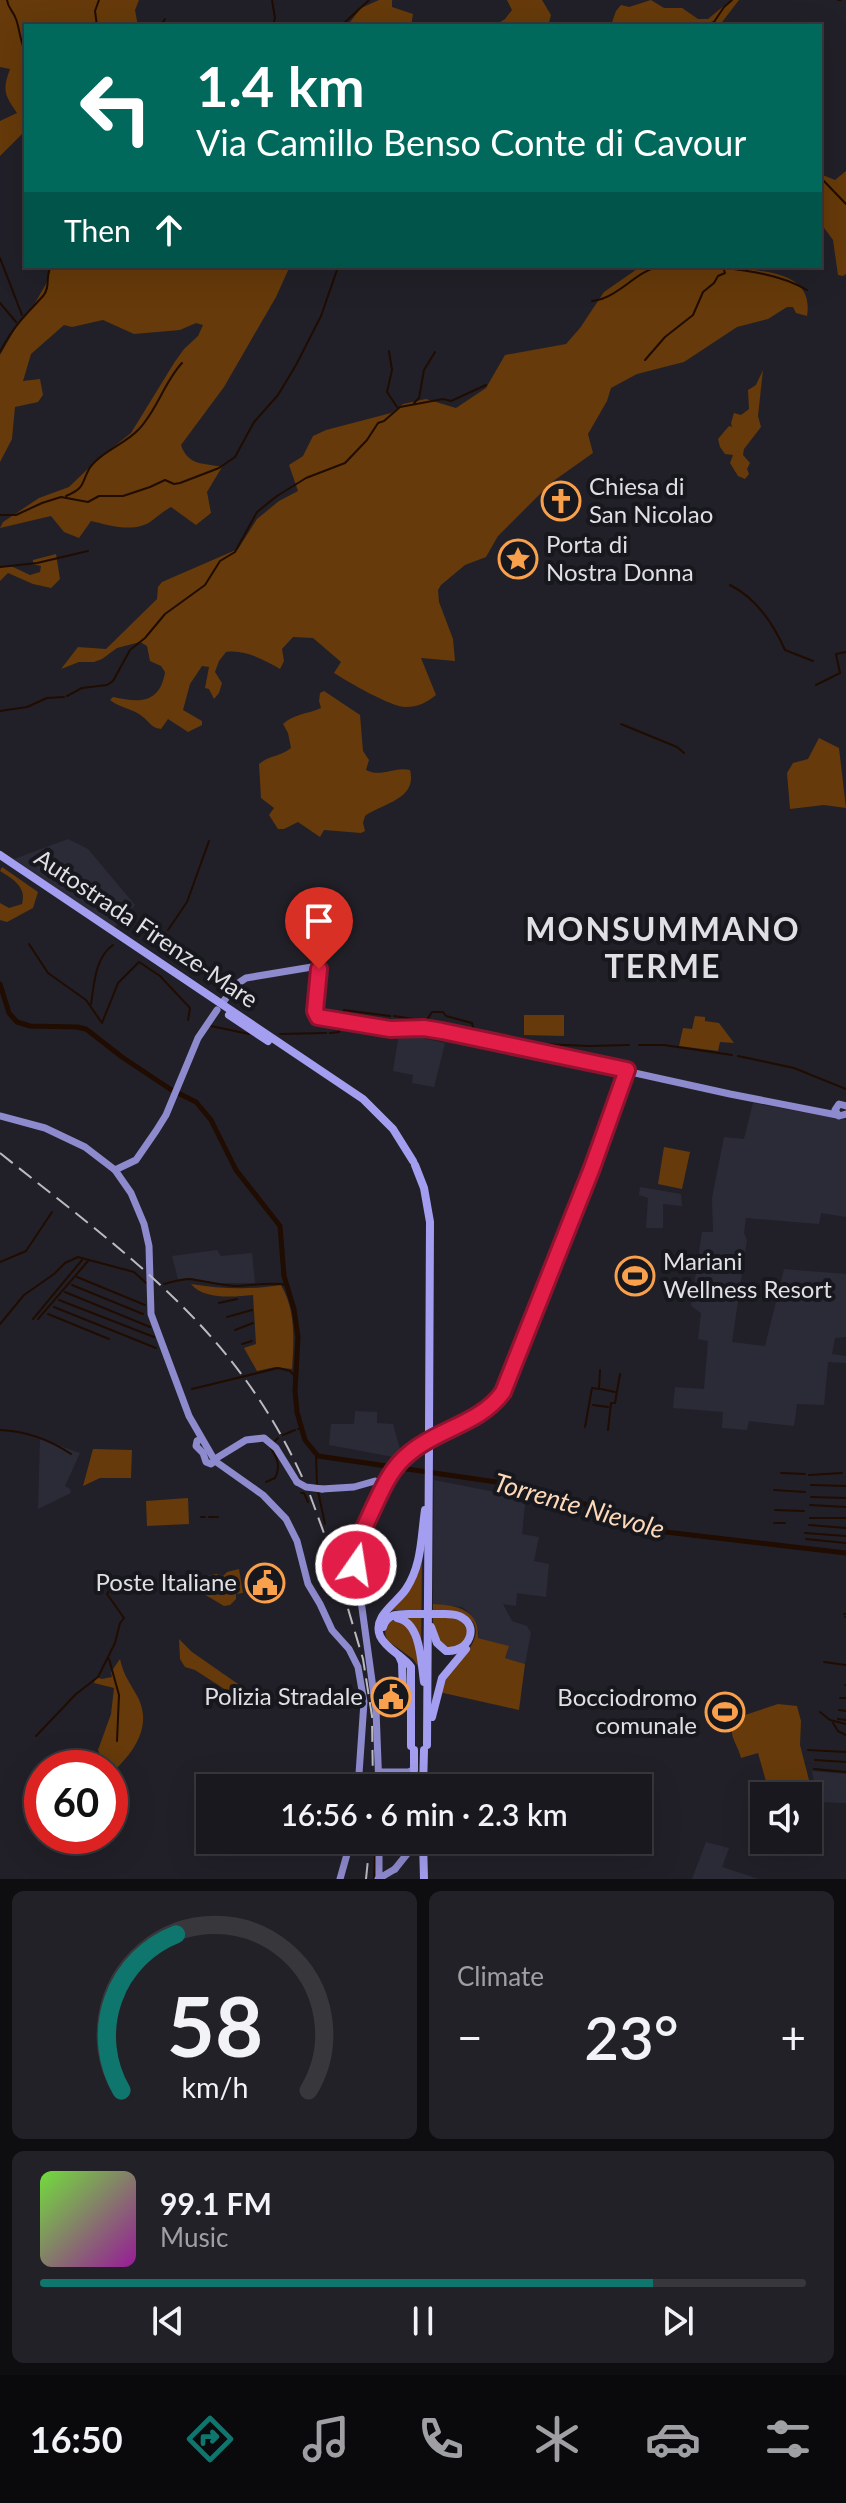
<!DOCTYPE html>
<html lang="en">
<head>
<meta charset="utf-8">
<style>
	body { margin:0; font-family:Lato,sans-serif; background:#222127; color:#f1f3f6; height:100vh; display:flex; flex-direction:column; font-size:30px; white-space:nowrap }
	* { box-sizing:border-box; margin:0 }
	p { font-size:26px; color:#9fa0a4 }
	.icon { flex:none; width:44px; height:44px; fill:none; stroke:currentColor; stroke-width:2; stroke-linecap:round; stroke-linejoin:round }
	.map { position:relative; height:1879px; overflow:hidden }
	.sheet { display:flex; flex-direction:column; gap:12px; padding:12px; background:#0e0d10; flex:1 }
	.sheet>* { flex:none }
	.hud { position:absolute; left:24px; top:24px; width:798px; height:244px; border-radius:0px; box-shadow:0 8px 32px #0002,0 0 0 2px #37373c; background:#00695c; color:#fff; overflow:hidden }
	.fabs { position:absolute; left:750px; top:1782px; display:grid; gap:16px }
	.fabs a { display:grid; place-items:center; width:72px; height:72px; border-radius:0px; background:#19181e; box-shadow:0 8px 32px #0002,0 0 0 2px #37373c; font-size:40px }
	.speed { position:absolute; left:24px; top:1750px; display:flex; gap:16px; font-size:40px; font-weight:700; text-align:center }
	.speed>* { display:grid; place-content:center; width:104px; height:104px; border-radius:50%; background:#19181e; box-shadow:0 8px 32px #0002,0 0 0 2px #37373c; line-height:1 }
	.speed .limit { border:12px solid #d22; background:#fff; color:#111 }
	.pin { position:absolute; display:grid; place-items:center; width:68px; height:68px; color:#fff; margin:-82px -34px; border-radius:50% 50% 50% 0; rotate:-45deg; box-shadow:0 0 8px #0007 }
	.pin .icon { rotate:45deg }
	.me { position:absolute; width:88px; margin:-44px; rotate:13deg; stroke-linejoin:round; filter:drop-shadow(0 0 6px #0008) }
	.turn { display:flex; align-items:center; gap:28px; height:168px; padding:0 40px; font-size:36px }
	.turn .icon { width:104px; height:104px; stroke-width:2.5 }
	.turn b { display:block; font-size:56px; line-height:68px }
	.then { display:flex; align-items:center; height:76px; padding:0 40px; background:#0003; gap:16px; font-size:30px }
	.big { font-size:60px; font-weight:600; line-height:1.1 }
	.sheet .tile { flex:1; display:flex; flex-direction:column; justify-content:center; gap:12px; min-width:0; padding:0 28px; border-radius:12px; background:#222127 }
	.sheet .dial { align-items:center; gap:0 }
	.dial svg { height:208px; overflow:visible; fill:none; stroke:#37373c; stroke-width:7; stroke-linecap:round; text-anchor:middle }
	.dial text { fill:#f1f3f6; stroke:none }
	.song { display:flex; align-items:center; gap:24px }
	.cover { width:96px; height:96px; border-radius:12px; background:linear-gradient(135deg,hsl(100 70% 55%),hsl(300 70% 35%)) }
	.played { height:8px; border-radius:4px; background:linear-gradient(90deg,#0f766e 80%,#37373c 80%) }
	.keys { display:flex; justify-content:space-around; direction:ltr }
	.heat { display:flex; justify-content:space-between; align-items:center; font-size:44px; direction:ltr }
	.sheet .tiles { flex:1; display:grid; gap:12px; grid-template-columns:1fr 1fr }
	.tile:last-child { grid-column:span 2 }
	.trip { position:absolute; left:196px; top:1774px; width:456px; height:80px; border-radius:0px; background:#19181e; box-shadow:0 8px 32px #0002,0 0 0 2px #37373c; font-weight:600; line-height:80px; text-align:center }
	.tab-bar { display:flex; height:128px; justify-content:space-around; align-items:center; background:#0a0a0c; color:#9fa0a4 }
	.tab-bar .icon { width:56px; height:56px }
	.tab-bar .current { color:#0f766e }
	.tab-bar b { font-size:36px; color:#f1f3f6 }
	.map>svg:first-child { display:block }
</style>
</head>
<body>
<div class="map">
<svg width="846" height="1879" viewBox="0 0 846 1879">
	<rect width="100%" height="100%" fill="#212028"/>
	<g fill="#2b2b38">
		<path d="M68 839 88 849 135 905 114 928 14 859Z"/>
		<path d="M399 1033 445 1043 434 1087 412 1083 413 1075 393 1071Z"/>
		<path d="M753 1103 846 1120V1217L821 1213 819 1224 746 1218 744 1233 747 1240 732 1342 765 1346 784 1269 846 1274V1337L835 1338 832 1354 846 1356V1363L828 1362 824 1405 797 1404 794 1426 749 1421 747 1430 722 1428 723 1412 673 1408 675 1387 704 1389 708 1341 698 1339 701 1313 691 1306 700 1245 702 1232H713L712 1198 724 1137 744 1139Z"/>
		<path d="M640 1187 681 1194 682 1206 663 1204V1228H646L648 1198 639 1195Z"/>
		<path d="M217 1250 221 1256 252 1253 255 1283H210L191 1278 178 1279 172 1256Z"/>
		<path d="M355 1411 377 1412V1423L393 1424 401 1453 399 1458 329 1445 331 1424H354Z"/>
		<path d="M40 1439 80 1453 65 1486 70 1489 71 1493 38 1509Z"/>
		<path d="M434 1480 500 1493 525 1503 522 1534 539 1537 534 1561 549 1564 546 1597 517 1593 516 1606 503 1604 512 1621 527 1626 531 1633 525 1664 505 1658 508 1646 478 1638 479 1632 470 1613 462 1607 433 1604Z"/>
		<path d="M812 1771 846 1774V1803L818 1802Z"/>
		<path d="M706 1842 729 1848 722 1867 759 1879H692Z"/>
	</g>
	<g fill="#663a0a">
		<path d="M0 0H139L135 10 138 26H26V130L0 156V121L17 113C5 95 2 91 10 69L0 67Z"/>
		<path d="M379 0H392V7L413 14 411 26H347L361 8Z"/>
		<path d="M507 0H542L551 15 548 26H494L505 19 512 10Z"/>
		<path d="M651 0 664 8H682L698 19H708L731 0H739L719 26 611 25 616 11 621 5 629 7Z"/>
		<path d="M846 171V274L843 276 838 275 833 240 822 225 820 227V174L835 180Z"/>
		<path d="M52 266H290L276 297 224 387 181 445C188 466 204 463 222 467L207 492 211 513 196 525 171 507C162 512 157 517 150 522 133 533 108 525 91 521L79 538 64 532 51 516 0 528 3 522 39 498 69 487 97 460 131 433 174 363 184 349 198 336 203 325 196 323 180 330 134 334 103 320 72 327 64 325 31 354 23 381 40 379 43 395 38 402 15 407 12 439 0 462V355L15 329 35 303 46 284Z"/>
		<path d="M646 266H740L738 268C770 272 814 274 807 316L796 313 793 307H787L768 319 737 327 684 362 637 374 611 388 607 401 588 434 593 453 552 482 498 536 486 557 465 565 441 585 438 590 439 602 453 639 455 661 421 658 436 695C426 703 418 707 406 707 391 707 348 682 334 673L341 662 313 638 293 637 282 649 284 661 280 669C265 660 244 649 226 652L219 661 215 672 222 683 219 693 214 699 209 689 205 688 209 667 202 666 190 684 183 710 202 721V725L188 732 168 719 161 729C150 727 151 723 143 717 134 709 120 708 110 700L113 697C139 703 160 704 165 672L161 666 150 661 147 646 140 642 117 648 102 659 94 662H79L61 669 78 647 106 649 157 599 158 587 162 582 238 549 257 519 279 501 298 491 289 465 303 456 313 436 326 430 391 413 403 404 426 399 456 408 486 388 505 355 566 344 580 328 604 292 640 267Z"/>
		<path d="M763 370 758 416 761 427 744 449 743 455 750 463 747 469 749 474 745 479 738 476 730 463 733 455 725 454 720 447 718 439 729 426 732 427 731 423 734 413 741 415 749 409 748 390 756 385Z"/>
		<path d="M56 554 60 579 51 588 33 584 8 573 0 581V566L13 567 30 575 40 572 41 566 33 564V560Z"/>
		<path d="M324 691 360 715 363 751 369 760 366 770C381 778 395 766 410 770 418 800 380 804 365 816L363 823 365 831 361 833 324 830 320 837 298 822 284 829H278L269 815 274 808 261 798 259 764C270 755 282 756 291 748L288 733 283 724C293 714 308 714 321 708L319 701 320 693Z"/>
		<path d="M819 738 839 748 846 808 824 805 790 809 787 773 793 763 808 759Z"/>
		<path d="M2 867 38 892 33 908 7 922 0 920V903L9 908 22 904C27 887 13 879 0 871Z"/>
		<path d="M524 1015H564V1036L524 1035Z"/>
		<path d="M695 1016 705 1017V1021L719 1023 734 1043 720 1042 718 1051 679 1046 683 1028 692 1029Z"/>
		<path d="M664 1147 690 1152 682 1189 658 1184Z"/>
		<path d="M191 1284C221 1289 250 1290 281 1285 296 1311 294 1340 292 1369L275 1367 257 1371 244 1348 256 1344 253 1295C234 1297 204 1300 191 1284Z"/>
		<path d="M93 1449 132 1450 131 1478H100L83 1486Z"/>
		<path d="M188 1498 189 1524 147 1526 146 1501Z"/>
		<path d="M422 1556 421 1654 418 1640 401 1617 416 1610H394L388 1613Z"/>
		<path d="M239 1569 243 1593 236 1594V1599L230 1605 224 1606 192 1587 191 1580 216 1574 223 1576 227 1572Z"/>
		<path d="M433 1604C455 1605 480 1609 478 1638L509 1646 505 1658 525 1664 519 1710 439 1692C441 1686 442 1679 446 1674 454 1664 465 1656 471 1646 488 1617 457 1611 438 1610L454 1616 468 1626V1636L453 1650 441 1645 433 1626Z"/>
		<path d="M397 1620 404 1621 413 1634 420 1669 413 1659 388 1641C383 1632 385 1628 391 1621Z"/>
		<path d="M179 1639 192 1652 248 1691 235 1696 195 1670 185 1667 180 1659Z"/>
		<path d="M120 1659C124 1676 128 1679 136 1694 154 1724 135 1751 113 1772L104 1764 98 1750 111 1714 114 1688 94 1683 96 1677 102 1679 112 1677 111 1672Z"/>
		<path d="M778 1704 797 1706 801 1721 800 1745 809 1780 769 1792 758 1753 741 1758C737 1741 724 1733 739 1717Z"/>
	</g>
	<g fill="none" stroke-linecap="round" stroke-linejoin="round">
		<g stroke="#200c00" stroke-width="2">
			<path d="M7 0C8 9 13 10 16 19 20 30 20 42 26 53"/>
			<path d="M272 0 275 18 273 26"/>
			<path d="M838 0H841"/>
			<path d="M97 26 95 11 99 0"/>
			<path d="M160 26 165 19"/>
			<path d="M341 26 369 0"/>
			<path d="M704 26 714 22 724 7 732 0"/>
			<path d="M820 177 846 204"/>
			<path d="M0 258 22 315"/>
			<path d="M709 266C742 270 778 273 807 290"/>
			<path d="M592 301C619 298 635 271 661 266"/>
			<path d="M0 303 16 322"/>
			<path d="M389 351 392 370 387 392 397 407"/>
			<path d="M0 352C14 325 24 317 43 296 51 287 45 275 51 266"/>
			<path d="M645 360 665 337 693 315 703 292 714 283 718 276 725 273 723 267"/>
			<path d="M414 403 419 398 424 370 435 352"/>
			<path d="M66 496C85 488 81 484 89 469 99 453 125 444 138 430 157 411 164 382 182 363"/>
			<path d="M0 515H16L42 503 61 497 88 502 99 496H123L150 487 165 480 174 484 180 483 219 468 235 457 254 422 278 395 296 365 321 316 338 267"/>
			<path d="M0 567 37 563 88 551"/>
			<path d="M730 585C756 598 774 625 785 650L813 661"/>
			<path d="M816 685 840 673 836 654 846 652"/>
			<path d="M67 696 82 688 107 685 113 681 130 650 145 638 165 614 205 585 220 561 235 552 257 512 277 496 306 478 345 463 367 440 378 423 384 421 400 407 443 399 451 401 486 385"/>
			<path d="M0 711 27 707 47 698 64 697"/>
			<path d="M621 724 677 747 684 753"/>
			<path d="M168 930 187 902 209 841"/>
			<path d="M29 944 48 973 86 1000 102 1023 118 983 139 962 160 976 190 1008 188 1020"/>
			<path d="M156 947 166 935"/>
			<path d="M91 1004C94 985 95 957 113 945"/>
			<path d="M394 1016 426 1021 432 1012H443L446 1016 472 1023 475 1034"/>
			<path d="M342 1018 344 1010 390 1016"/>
			<path d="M211 1026 249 1034"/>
			<path d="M330 1033 339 1032 341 1024"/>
			<path d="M280 1034 326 1033"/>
			<path d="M485 1036 496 1039"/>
			<path d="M518 1043 589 1046 629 1045"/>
			<path d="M639 1045H664L732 1055"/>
			<path d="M738 1056 794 1068 846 1089"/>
			<path d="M0 1262 26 1251 52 1212"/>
			<path d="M77 1277 145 1305"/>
			<path d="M164 1284C172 1282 181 1279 190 1279 205 1281 219 1285 235 1286 250 1286 273 1281 286 1285"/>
			<path d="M72 1285 143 1314"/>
			<path d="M65 1292 150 1327"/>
			<path d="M59 1300 154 1337"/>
			<path d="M219 1303 237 1299"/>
			<path d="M54 1307 156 1348"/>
			<path d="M48 1314 109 1339"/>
			<path d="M227 1317 252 1310"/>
			<path d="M33 1319 82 1260"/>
			<path d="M38 1319 88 1261"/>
			<path d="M0 1324 24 1295 54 1274 65 1263 78 1257 134 1272 146 1283"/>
			<path d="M235 1330 253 1323"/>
			<path d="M242 1344 252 1341"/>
			<path d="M192 1389 278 1368 290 1371 296 1377"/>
			<path d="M601 1389 615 1392"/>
			<path d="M593 1405 608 1407"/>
			<path d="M585 1427 592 1388 599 1389 600 1370"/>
			<path d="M298 1429H301"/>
			<path d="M0 1430C25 1431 50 1440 71 1454"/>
			<path d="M608 1430 611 1403H615L620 1374"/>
			<path d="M283 1435 295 1430"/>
			<path d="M275 1441 278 1438"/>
			<path d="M316 1454 317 1485"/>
			<path d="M781 1473 805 1474"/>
			<path d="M809 1475 842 1473"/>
			<path d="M266 1482 275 1478C281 1466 277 1458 271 1448"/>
			<path d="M811 1485 846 1486"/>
			<path d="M774 1490 805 1492"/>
			<path d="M318 1491 325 1524"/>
			<path d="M301 1493H304L308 1502"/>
			<path d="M811 1497 846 1498"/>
			<path d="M810 1505 846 1507"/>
			<path d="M775 1510 804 1511"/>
			<path d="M201 1517H205"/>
			<path d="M209 1517H218"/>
			<path d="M810 1518H846"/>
			<path d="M774 1523H785"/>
			<path d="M809 1525 846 1528"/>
			<path d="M805 1533 846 1536"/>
			<path d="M806 1539 846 1543"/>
			<path d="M844 1614H846"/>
			<path d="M845 1617H846"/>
			<path d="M109 1659 119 1695 117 1741"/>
			<path d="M824 1662 846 1665"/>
			<path d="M845 1685H846"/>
			<path d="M840 1698H846"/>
			<path d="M839 1710 846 1711"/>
			<path d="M820 1712 830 1720 846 1724"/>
			<path d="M838 1719 846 1720"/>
			<path d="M833 1723 838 1731 846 1735"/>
			<path d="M36 1736 76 1694 98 1677 115 1643 120 1623 124 1618 107 1594 113 1583"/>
			<path d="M808 1750 846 1752"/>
			<path d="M815 1760 846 1762"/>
			<path d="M814 1769 846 1772"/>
			<path d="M374 1879 375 1852"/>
		</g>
		<path stroke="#200c00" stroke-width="5" d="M0 984 9 1013 17 1022 30 1026 77 1027 86 1029 122 1057 170 1089 196 1102 211 1120 236 1170 280 1226 284 1276 294 1309 298 1337 295 1391 297 1412 305 1440 318 1456 503 1483 538 1498 585 1504 607 1518 640 1529 846 1553"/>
		<g stroke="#8e8ace" stroke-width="7">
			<path d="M223 1002 237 984 246 978 318 966 319 981 315 1011 318 1017 390 1029 426 1028 449 1032 730 1094 837 1115"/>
			<path d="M846 1106 839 1104 835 1110 839 1116 846 1114"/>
			<path d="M0 1116 45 1128 85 1147 115 1170 131 1193 144 1224 149 1246 151 1314 189 1416 215 1461 263 1495 286 1519 297 1541 308 1584 320 1604 332 1630 349 1649 358 1667 364 1702 358 1788"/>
			<path d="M115 1170 136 1160 156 1131 166 1115 198 1038 217 1010"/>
			<path d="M201 1439 197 1441 196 1446 203 1453 206 1462 211 1464 215 1461"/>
			<path d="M215 1459 246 1440 264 1438 276 1448 297 1482"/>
			<path d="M384 1483 410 1452 485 1411 503 1392 599 1148 627 1070"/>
			<path d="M322 1489 354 1487 375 1481"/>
			<path d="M411 1771 412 1788"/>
			<path d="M379 1772H409L414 1770"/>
			<path d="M379 1788 376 1710 355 1557 360 1537 382 1487"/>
			<path d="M385 1788 389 1779 395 1774"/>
			<path d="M379 1840V1879"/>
			<path d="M395 1869 407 1854 411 1840"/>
			<path d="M340 1879 351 1840"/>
		</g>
		<g stroke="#a49ef0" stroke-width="8">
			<path d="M0 855 363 1099 393 1129 413 1161"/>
			<path d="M229 1015 268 1041"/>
			<path d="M415 1165 424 1188 430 1222 429 1434"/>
			<path d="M397 1618C421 1622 421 1662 424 1682"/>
			<path d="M383 1627C387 1612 402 1614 415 1614"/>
			<path d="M431 1627 437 1643 446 1651C469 1653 481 1625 459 1616 453 1613 445 1614 438 1614"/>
			<path d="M399 1656 402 1663 403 1693 411 1708"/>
			<path d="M432 1717 442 1678 466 1649"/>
			<path d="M427 1745 429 1448"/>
			<path d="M411 1746V1667C403 1656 386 1649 380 1636 372 1616 397 1603 406 1589 422 1565 421 1537 425 1510"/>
			<path d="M414 1750V1770"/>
			<path d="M423 1788 424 1750"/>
			<path d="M423 1840 424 1879"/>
		</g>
		<g stroke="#bbbac0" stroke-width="2" stroke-dasharray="16 8" stroke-linecap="butt">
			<path d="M0 1153C125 1253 235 1328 303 1479"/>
			<path d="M310 1495 332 1555 363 1659 372 1716 373 1788"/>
			<path d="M366 1879 370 1840"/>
		</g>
		<g stroke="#8e8ace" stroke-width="7">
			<path d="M297 1482 306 1487 322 1489"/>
			<path d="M378 1879 395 1869"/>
		</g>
		<g stroke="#a49ef0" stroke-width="8">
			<path d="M429 1448V1434"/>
			<path d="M415 1614H438"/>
		</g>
	</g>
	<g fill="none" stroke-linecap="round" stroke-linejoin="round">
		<g stroke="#92132f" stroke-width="20">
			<path id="route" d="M319 969 315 1011 318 1017 390 1029 424 1028 442 1031 627 1070 592 1168 503 1392C480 1424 440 1428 411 1452 390 1468 382 1490 371 1513 363 1531 354 1545 356 1565"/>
		</g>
		<use href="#route" stroke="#e11d48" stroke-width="14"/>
	</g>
	<defs>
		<g id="church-ring" transform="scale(2)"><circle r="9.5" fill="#17171e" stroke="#f8a04b" stroke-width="1.5"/><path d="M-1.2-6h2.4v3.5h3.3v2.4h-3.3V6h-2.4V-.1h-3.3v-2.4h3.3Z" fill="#f8a04b"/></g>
		<g id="sight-ring" transform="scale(2)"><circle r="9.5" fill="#17171e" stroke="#f8a04b" stroke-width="1.5"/><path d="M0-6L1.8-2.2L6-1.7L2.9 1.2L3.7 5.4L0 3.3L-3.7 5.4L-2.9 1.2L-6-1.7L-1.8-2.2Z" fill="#f8a04b"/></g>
		<g id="stadium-ring" transform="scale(2)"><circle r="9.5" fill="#17171e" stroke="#f8a04b" stroke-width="1.5"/><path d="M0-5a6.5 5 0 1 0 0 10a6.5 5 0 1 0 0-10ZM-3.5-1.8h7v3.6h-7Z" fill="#f8a04b"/></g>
		<g id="civic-ring" transform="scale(2)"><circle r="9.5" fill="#17171e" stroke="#f8a04b" stroke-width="1.5"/><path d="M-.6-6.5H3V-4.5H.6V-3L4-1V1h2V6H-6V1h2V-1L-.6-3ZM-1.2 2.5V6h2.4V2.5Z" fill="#f8a04b"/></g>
	</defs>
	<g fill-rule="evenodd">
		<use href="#church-ring" x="561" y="501"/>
		<use href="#sight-ring" x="518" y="559"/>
		<use href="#stadium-ring" x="635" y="1276"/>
		<use href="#civic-ring" x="265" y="1583"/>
		<use href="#civic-ring" x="391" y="1697"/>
		<use href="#stadium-ring" x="725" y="1712"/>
	</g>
	<g text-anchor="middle" stroke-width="8" stroke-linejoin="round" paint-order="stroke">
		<g font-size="24" fill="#dfdfe4" stroke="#17171e" text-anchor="start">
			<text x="589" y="495">Chiesa di<tspan x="589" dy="28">San Nicolao</tspan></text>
			<text x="546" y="553">Porta di<tspan x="546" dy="28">Nostra Donna</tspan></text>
			<text x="663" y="1270">Mariani<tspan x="663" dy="28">Wellness Resort</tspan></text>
			<text x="237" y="1591" text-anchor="end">Poste Italiane</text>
			<text x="363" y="1705" text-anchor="end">Polizia Stradale</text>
			<text x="697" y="1706" text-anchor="end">Bocciodromo<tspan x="697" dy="28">comunale</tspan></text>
		</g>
		<g font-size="24" fill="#dfdfe4" stroke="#17171e">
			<text transform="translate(146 929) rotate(34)" y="8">Autostrada Firenze-Mare</text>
		</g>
		<g font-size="26" font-style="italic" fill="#fdd8b9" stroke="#17171e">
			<text transform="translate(579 1506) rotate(16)" y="9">Torrente Nievole</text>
		</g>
		<g font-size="32" font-weight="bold" letter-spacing="2" fill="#dfdfe4" stroke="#17171e">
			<text x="663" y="941">MONSUMMANO<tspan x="663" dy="37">TERME</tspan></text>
		</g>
	</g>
</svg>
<div class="fabs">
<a><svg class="icon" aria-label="sound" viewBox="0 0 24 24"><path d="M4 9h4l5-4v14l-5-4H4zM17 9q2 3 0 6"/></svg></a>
</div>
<div class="speed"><div class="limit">60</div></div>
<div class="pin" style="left:319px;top:969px;background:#d93025"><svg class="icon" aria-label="arrive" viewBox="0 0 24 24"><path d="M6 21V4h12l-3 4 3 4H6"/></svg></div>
<svg class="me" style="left:356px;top:1565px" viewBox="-20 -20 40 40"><circle r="17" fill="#e11d48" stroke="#fff" stroke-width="3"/><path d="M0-11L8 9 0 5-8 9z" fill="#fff"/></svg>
<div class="trip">16:56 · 6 min · 2.3 km</div>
<div class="hud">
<div class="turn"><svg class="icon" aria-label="left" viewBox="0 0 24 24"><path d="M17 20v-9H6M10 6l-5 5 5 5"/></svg><div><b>1.4 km</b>Via Camillo Benso Conte di Cavour</div></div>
<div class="then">Then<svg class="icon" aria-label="ahead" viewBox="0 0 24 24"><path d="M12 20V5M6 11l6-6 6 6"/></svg></div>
</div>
</div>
<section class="sheet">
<div class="tiles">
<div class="tile dial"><svg viewBox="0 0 100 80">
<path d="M14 69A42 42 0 1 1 86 69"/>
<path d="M14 69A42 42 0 0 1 35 9" stroke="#0f766e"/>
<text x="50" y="56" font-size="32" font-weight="700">58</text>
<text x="50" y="72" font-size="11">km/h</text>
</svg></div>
<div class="tile"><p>Climate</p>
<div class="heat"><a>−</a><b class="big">23°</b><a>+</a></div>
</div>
<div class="tile">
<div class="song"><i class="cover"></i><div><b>99.1 FM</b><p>Music</p></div></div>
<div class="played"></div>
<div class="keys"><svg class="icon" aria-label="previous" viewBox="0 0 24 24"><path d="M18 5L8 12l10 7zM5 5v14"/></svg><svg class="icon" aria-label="pause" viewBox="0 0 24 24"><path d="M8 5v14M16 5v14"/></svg><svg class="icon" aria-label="next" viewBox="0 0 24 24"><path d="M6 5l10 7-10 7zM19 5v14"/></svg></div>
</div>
</div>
</section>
<nav class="tab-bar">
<b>16:50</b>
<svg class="icon current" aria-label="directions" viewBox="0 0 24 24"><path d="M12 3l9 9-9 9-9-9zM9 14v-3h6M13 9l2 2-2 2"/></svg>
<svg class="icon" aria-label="music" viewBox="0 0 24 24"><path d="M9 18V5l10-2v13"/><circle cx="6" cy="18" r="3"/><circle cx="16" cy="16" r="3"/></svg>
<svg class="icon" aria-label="phone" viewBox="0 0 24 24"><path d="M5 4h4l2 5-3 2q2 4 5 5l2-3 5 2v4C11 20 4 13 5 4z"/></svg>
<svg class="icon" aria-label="climate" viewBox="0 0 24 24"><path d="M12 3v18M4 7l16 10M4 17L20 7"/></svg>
<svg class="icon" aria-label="car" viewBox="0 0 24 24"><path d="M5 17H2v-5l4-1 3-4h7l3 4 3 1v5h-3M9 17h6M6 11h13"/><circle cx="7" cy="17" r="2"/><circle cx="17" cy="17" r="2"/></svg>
<svg class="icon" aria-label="filters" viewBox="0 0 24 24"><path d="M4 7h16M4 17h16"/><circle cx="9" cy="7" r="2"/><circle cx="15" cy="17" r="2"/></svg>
</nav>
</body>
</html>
